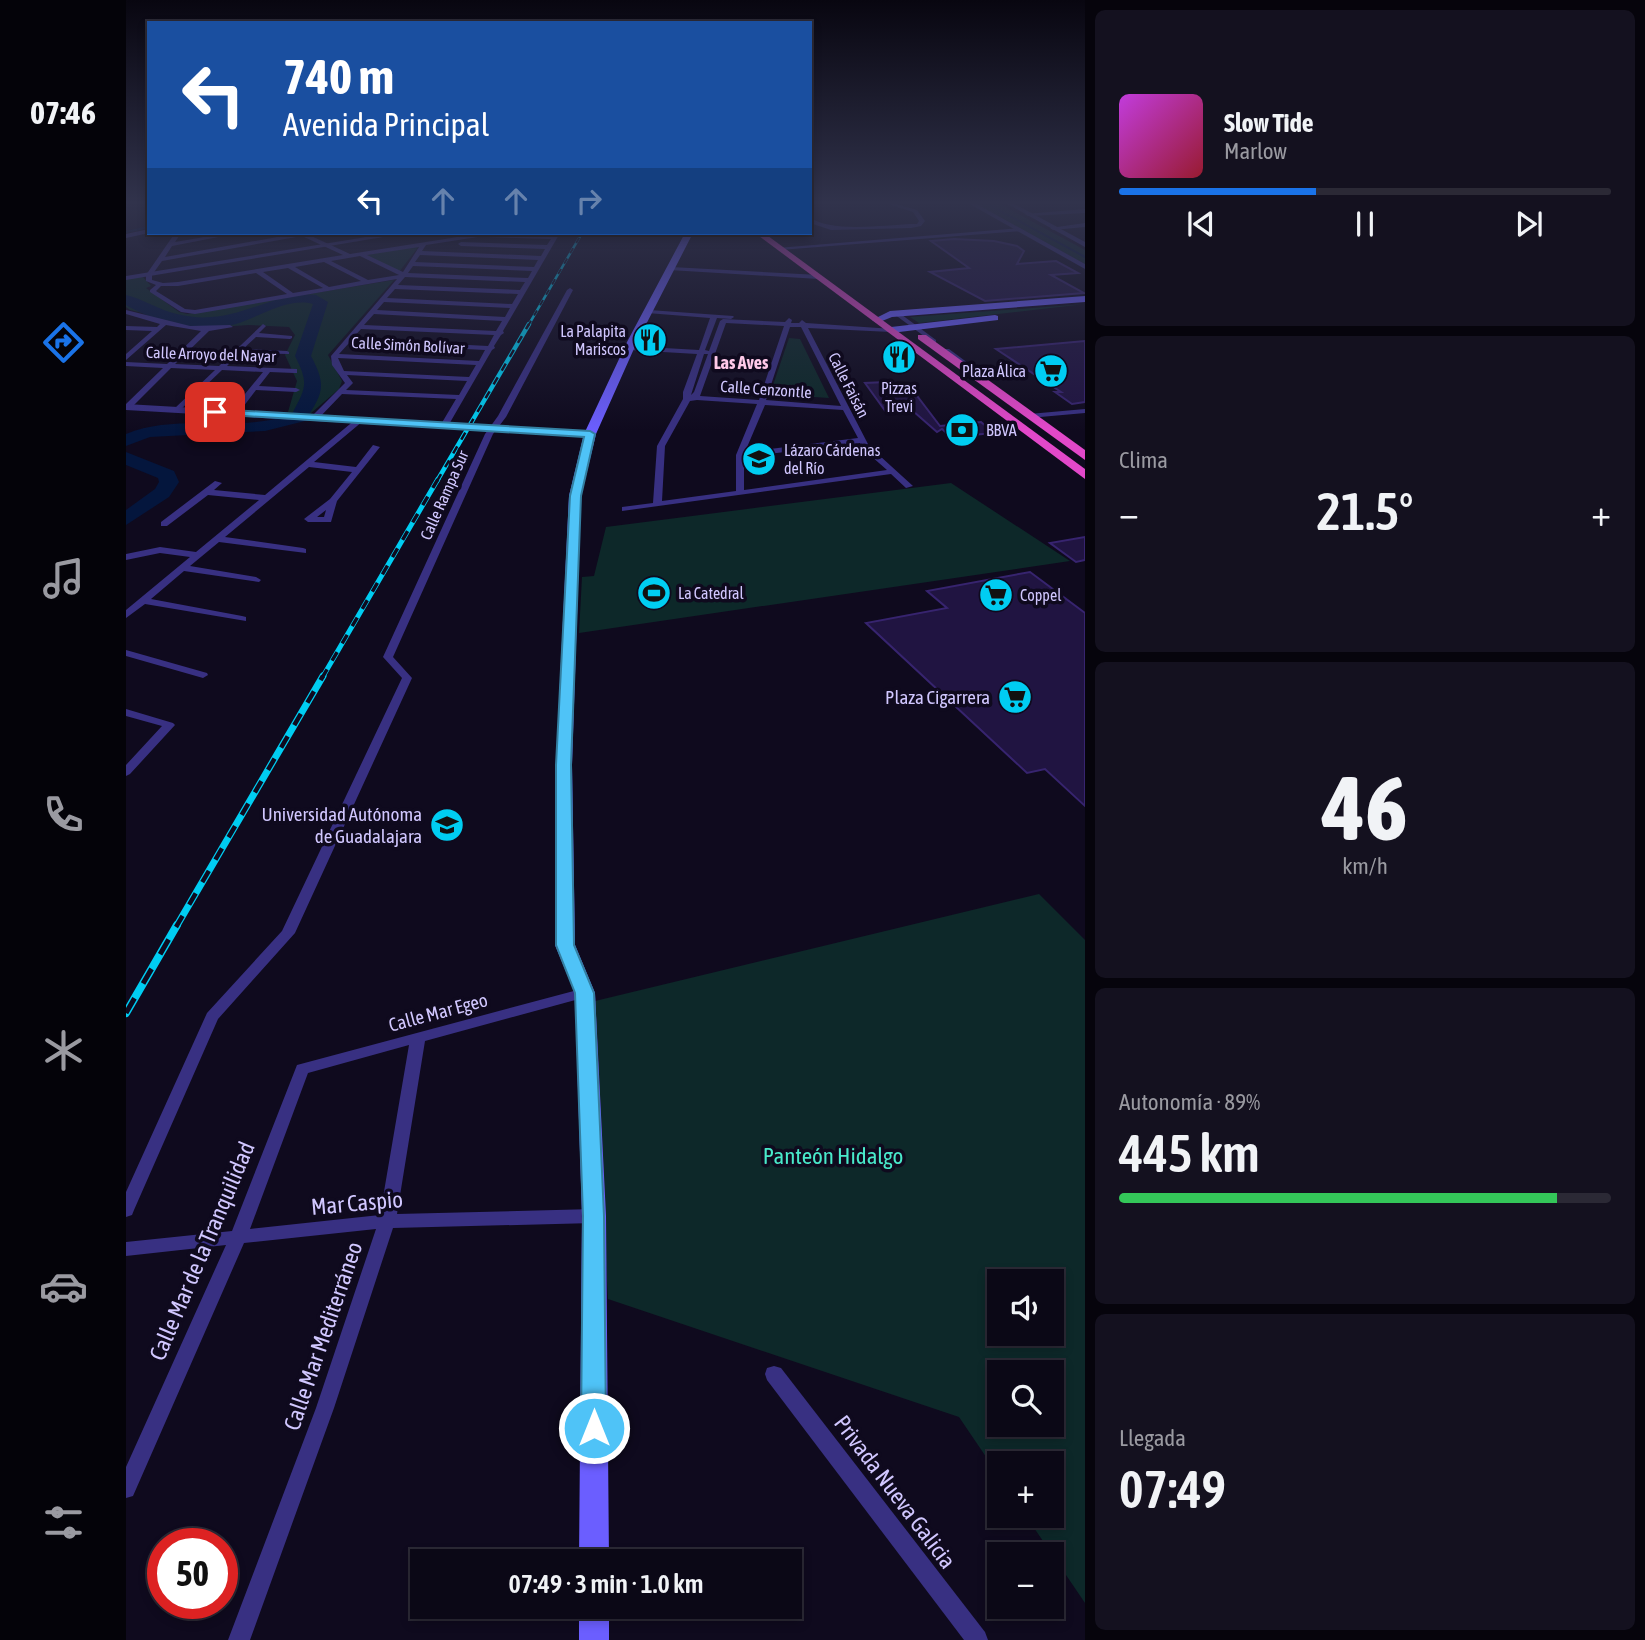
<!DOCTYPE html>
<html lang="es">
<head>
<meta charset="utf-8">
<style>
	body { margin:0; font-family:"Asap Condensed",sans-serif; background:#14111f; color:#f1f3f6; height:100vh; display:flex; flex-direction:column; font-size:26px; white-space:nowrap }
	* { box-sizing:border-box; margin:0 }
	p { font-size:23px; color:#9a9aa1 }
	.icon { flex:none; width:38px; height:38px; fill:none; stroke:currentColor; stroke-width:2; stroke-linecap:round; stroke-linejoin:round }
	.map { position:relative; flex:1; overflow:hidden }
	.drawer { display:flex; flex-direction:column; gap:10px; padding:10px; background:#06040c; width:560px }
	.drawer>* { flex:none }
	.guide { position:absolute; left:21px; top:21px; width:665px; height:214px; border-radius:0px; box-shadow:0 4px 10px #0003,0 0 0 2px #2b2935; background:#1a4fa0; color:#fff; overflow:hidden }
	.tools { position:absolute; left:861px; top:1269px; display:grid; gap:14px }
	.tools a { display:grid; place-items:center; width:77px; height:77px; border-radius:0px; background:#0b0816; box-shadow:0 4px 10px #0003,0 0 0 2px #2b2935; font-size:35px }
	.speed { position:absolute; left:21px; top:1528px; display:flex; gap:14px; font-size:35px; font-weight:700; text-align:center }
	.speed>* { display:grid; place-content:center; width:91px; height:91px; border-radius:50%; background:#0b0816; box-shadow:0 4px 10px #0003,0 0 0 2px #2b2935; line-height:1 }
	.speed .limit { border:10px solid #d22; background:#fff; color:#111 }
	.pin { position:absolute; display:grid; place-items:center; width:60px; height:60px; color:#fff; margin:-30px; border-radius:14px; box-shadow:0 4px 10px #0006 }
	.me { position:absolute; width:77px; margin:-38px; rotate:0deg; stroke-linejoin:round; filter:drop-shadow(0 0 5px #0008) }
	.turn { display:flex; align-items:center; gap:24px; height:147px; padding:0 21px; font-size:32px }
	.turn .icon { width:91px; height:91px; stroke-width:2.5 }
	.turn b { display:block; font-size:49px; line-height:60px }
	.lanes { display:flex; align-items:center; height:66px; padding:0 21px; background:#0003; justify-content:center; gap:35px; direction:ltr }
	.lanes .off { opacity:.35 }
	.big { font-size:52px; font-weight:600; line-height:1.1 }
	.drawer .tile { flex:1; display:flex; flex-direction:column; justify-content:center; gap:10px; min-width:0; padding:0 24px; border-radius:10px; background:#14111f }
	.drawer .dial { align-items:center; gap:0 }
	.dial b { font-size:91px; line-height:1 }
	.song { display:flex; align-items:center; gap:21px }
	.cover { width:84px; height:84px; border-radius:10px; background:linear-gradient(135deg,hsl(290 70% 55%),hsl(350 70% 35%)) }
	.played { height:7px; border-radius:4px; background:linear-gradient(90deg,#1a73e8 40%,#2b2935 40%) }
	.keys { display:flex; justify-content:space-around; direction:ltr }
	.heat { display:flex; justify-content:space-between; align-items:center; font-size:38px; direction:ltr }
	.charge { height:10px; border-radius:5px; background:linear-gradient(90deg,#34c759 89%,#2b2935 0) }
	.trip { position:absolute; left:284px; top:1549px; width:392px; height:70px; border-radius:0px; background:#0b0816; box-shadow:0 4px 10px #0003,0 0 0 2px #2b2935; font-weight:600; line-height:70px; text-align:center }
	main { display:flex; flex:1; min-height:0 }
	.tabs { display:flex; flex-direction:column; width:126px; justify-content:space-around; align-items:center; background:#040309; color:#9a9aa1 }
	.tabs .icon { width:49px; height:49px }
	.tabs .active { color:#1a73e8 }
	.tabs b { font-size:32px; color:#f1f3f6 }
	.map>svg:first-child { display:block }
</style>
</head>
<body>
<main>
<nav class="tabs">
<b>07:46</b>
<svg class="icon active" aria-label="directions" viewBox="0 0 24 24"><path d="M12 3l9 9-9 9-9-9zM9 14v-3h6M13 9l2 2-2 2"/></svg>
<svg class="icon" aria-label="music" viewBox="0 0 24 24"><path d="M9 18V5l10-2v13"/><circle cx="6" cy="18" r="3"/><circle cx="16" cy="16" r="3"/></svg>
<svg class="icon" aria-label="phone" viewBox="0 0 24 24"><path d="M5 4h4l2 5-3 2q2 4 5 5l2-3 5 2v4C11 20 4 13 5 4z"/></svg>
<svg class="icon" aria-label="climate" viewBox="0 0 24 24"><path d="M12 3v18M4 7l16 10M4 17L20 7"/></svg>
<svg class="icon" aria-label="car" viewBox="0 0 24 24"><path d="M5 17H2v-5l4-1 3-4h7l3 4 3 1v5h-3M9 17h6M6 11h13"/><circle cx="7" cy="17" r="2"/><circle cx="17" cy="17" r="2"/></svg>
<svg class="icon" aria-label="filters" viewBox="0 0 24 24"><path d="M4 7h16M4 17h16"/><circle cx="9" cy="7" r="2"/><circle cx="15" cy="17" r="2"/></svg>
</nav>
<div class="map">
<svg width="959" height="1640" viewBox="0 0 959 1640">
	<rect width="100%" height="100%" fill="#0f0a1e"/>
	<g fill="#0d2829" fill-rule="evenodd">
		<path d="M847 202H870L959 250V264Z"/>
		<path d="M293 246 273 272 239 255Z"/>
		<path d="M16 276 25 286 20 288 53 312 61 314 268 280 202 355 216 381 213 389 184 414 162 412 171 381 159 355 169 335 163 327 123 325 78 328 4 310 0 307V278Z"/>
		<path d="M959 304 793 323 784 317Z"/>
		<path d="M663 338 674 339 703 398 644 394Z"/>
		<path d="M825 483 944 561 453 633 456 577 468 576 480 527Z"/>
		<path d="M913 894 959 940V1603L900 1516H926V1463H873V1476L833 1417 482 1299 465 1002ZM873 1281H926V1334H873ZM873 1372H926V1424H873Z"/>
	</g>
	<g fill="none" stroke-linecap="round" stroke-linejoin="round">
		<g stroke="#04163d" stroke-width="2">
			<path d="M858 202 959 257"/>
			<path d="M0 232 23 227"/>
		</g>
		<g fill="#04163d" fill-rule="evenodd">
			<path d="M173 294 190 295 202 302 185 356C201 386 197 393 179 421L139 431 24 437 0 446V434C52 412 114 434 166 414 180 387 183 384 169 356L187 304C162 297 133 317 110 324 75 334 31 323 0 305V295C17 299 33 310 51 314 99 326 128 303 173 294Z"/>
			<path d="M0 452 48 471 53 482 43 497 0 525V510L29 489 33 482 32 478 0 465Z"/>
		</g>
	</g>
	<g fill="#201441" stroke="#37246f" stroke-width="2">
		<path d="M828 239 868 241 891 246 898 251 891 264 930 261 952 273 925 275 958 293 859 301 804 272 843 268 805 241Z"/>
		<path d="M959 341V402L946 404 929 392H935L870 349Z"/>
		<path d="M761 382 782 384 814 426 855 422 868 433 825 437 816 429 811 432 787 411 760 412 739 383Z"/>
		<path d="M959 537V560L950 562 924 543Z"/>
		<path d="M904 572 959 613V806L919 769 901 773 740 623 821 608 801 591Z"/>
	</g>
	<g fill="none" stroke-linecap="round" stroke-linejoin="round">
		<g fill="#383082" fill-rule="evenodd">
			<path d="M768 312H772L810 340V342H806L768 314Z"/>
			<path d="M819 349H823L846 366 841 367 819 351Z"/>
		</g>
		<g fill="#383082" fill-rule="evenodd">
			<path d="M756 202H763L791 210 799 221 795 226 785 228 705 230 684 223V217C702 233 760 225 785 224H791L793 221 787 212Z"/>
			<path d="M959 209V213L902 216 899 214Z"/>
			<path d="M959 223V227L927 230 924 228Z"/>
			<path d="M894 228 896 231 654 250 651 248Z"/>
			<path d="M23 229V233L0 238V234Z"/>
			<path d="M49 233H55L49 242 102 233H113L46 246 39 257 174 233H187L183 235 224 254 357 233 427 235 428 233H434L377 331 378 333 375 335 368 346 369 348 366 350 322 426 318 428 314 426 330 399 216 394 191 420 184 418 219 383 206 365 205 356 271 279 69 314 55 312 24 292V290L30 285 20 281V275ZM176 236 217 255 52 282 37 283 26 280V275L36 261ZM358 236 360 237 425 239 421 245 335 242 332 244 335 246 419 249 415 256 296 251 300 245ZM293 247 277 272 241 255ZM294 255 412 260 408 267 289 262ZM234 256 273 275 242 280 205 261ZM198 262 235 281 203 287 169 267ZM287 266 406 271 402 278 282 273ZM162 268 197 288 167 293 137 272ZM130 273 161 294 69 310 59 309 30 291 35 286H52ZM279 277 399 282 394 290 272 285ZM269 289 392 294 386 304 261 298ZM258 302 384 308 379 317 251 310ZM248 314 376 321 370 331 238 325ZM235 329 368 335 362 346 226 339ZM223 343 359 350 353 361 213 354ZM212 358 350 365 343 377 218 371ZM221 375 341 381 333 395 220 390 227 383Z"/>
			<path d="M545 267 693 275 696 277 693 279 543 270Z"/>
			<path d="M444 288 447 290 380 417 367 434 267 657 286 678 169 933 92 1019 8 1210 6 1215 0 1217V1192L81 1013 156 931 276 678 257 657 359 434 372 416 441 290Z"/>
			<path d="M0 310 64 326 104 325 107 327 83 331 49 364 93 366 137 324 140 326 133 333 166 336V338L164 339 130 337 117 349 161 351 163 352V354L113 353 101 366 171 369V373H168L144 372 133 386 170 388 174 390 170 392 130 390 111 415H105V411L137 372 96 370 52 412 48 410 49 408 89 370 45 368 4 409H0V404L37 368 0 366V362L41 364 75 331 40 325 0 360V354L26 331 0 330V326L31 327 34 324 0 314Z"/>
			<path d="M523 310 607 316 608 317 605 319 591 318 579 350 583 351 594 321 597 319 659 322 663 318 666 320 665 323H673L676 320 680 323 767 329 768 330 765 332 682 328 743 446 787 486 780 488 765 474 496 511V507L527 503 531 446 557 399V392L571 354 503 350 500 348 503 346 573 350 584 318 521 313 520 312ZM600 323 658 326 633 400 574 396ZM664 327H675L715 406 640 400ZM578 354H582L568 392 565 395ZM571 400 631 404 610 455V491L536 501 539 446 564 401ZM639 405 717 410 732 438 619 452ZM734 443 737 449 761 470 618 490V457Z"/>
			<path d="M959 409V413L903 418 899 416 903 414Z"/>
			<path d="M230 419 237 421 188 462 230 467 247 445 254 447 211 501 205 522H182L178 519 204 499 226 472 183 467 99 537 177 548 180 549V553L93 542 64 566 130 577 135 580 133 582 58 571 25 599 116 616 120 617V621L19 604 0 618V610L64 557 34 553 0 560V554L34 547 70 552 133 500 82 495 41 526H35V522L89 481 96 483 88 490 139 495ZM200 510 198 517H191Z"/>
			<path d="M0 650 81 673 82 675 77 678 0 656Z"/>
			<path d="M0 709 47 723 49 725 4 774 0 776V765L36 726 0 716Z"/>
			<path d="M459 988 464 990 466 993 464 996 299 1041 271 1214 468 1209 474 1211 476 1216 474 1221 468 1223 267 1228 208 1408 124 1640H102L190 1408 250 1229 118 1243 7 1496 0 1498V1467L100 1245 0 1256V1242L106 1231 171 1065ZM283 1045 254 1215 124 1229 182 1073Z"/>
			<path d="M648 1366 655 1368 859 1632 862 1640H838L641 1380 639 1374 641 1368Z"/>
		</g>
		<g fill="#383082" fill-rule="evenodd">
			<path d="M840 202H847L959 264V269Z"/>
			<path d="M878 202H885L959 242V247Z"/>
			<path d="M265 233H281L0 280V276Z"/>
			<path d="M0 404 464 431 469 434 464 437 0 410Z"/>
		</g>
		<g fill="#6b5eff" fill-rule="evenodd">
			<path d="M559 233H567L511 342 470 434 455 496 446 765 449 945 469 993 480 1216 483 1561H453L456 1216 449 993 429 945 430 765 443 496 458 434 501 342Z"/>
			<path d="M959 296V302L766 317 751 323 746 320 764 311Z"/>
			<path d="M869 315 872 316V320L765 333 760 330 765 327Z"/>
			<rect x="453" y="1606" width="30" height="34"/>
		</g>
		<g fill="#e248c9" fill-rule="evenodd">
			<path d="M629 233H638L959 469V479Z"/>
			<path d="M792 335H800L959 450V460L792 339Z"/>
		</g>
		<g stroke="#00cdf2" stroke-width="2.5">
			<path id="rail-far4" d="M402 326 456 233"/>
		</g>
		<g stroke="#00cdf2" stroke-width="4.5">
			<path id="rail-far3" d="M311 481 403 324"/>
		</g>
		<g stroke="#00cdf2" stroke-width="5">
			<path id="rail-far2" d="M196 678 312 479"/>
		</g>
		<g stroke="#00cdf2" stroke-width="7">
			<path id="rail-far1" d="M50 927 197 676"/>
		</g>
		<g stroke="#00cdf2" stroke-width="8">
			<path id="rail" d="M0 1013 51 925"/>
		</g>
		<use href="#rail-far4" stroke="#0f0a1e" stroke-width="2" stroke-dasharray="6" stroke-linecap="butt"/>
		<use href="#rail-far3" stroke="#0f0a1e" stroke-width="2.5" stroke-dasharray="8" stroke-linecap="butt"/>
		<use href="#rail-far2" stroke="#0f0a1e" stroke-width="3.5" stroke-dasharray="10" stroke-linecap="butt"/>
		<use href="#rail-far1" stroke="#0f0a1e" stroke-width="4.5" stroke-dasharray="13" stroke-linecap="butt"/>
		<use href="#rail" stroke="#0f0a1e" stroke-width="5" stroke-dasharray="17" stroke-linecap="butt"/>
	</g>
	<linearGradient id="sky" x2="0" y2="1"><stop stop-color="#080610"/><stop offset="0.47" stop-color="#31334c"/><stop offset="1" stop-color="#31334c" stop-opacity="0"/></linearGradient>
	<rect width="959" height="431" fill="url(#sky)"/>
	<path fill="#4fc3f7" stroke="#337fa1" stroke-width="2" d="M89 409 464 431 469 434 455 496 445 765 448 945 468 993 478 1216 480 1428 476 1436 468 1440 459 1436 455 1428 457 1216 449 993 430 945V765L444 496 458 437 86 414Z"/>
	<defs>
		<g id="restaurant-disc" transform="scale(1.75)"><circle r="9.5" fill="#00cdf2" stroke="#0f0a1e"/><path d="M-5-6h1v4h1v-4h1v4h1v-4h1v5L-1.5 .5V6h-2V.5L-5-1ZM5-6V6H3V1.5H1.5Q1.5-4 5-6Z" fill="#111"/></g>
		<g id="supermarket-disc" transform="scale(1.75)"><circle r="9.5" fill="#00cdf2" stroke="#0f0a1e"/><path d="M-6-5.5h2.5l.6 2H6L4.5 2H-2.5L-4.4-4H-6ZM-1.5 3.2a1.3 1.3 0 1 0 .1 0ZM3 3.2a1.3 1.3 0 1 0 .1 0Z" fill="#111"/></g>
		<g id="bank-disc" transform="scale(1.75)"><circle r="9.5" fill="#00cdf2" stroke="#0f0a1e"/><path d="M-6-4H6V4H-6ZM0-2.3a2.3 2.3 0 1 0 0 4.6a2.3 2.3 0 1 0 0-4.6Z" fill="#111"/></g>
		<g id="school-disc" transform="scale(1.75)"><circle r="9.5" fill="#00cdf2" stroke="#0f0a1e"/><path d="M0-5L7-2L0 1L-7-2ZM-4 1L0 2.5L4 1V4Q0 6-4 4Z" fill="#111"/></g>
		<g id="stadium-disc" transform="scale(1.75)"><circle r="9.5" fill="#00cdf2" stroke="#0f0a1e"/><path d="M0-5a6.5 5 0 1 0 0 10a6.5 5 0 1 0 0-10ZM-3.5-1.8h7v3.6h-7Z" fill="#111"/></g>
		<g id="university-disc" transform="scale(1.75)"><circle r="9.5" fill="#00cdf2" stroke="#0f0a1e"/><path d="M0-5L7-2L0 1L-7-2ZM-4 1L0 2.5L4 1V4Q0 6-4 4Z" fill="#111"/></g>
	</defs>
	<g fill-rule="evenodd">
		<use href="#restaurant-disc" x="524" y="340"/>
		<use href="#restaurant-disc" x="773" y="357"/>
		<use href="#supermarket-disc" x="925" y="371"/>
		<use href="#bank-disc" x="836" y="430"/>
		<use href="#school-disc" x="633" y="459"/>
		<use href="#stadium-disc" x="528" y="593"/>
		<use href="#supermarket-disc" x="870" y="595"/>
		<use href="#supermarket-disc" x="889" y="697"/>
		<use href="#university-disc" x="321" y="825"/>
	</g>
	<g text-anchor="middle" stroke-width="7" stroke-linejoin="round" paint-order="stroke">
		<g font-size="16" fill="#d1c7ff" stroke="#0f0a1e" text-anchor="start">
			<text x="500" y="337" text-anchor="end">La Palapita<tspan x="500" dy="18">Mariscos</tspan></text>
			<text x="900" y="377" text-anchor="end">Plaza Álica</text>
			<text x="773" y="394" text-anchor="middle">Pizzas<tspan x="773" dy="18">Trevi</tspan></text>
			<text x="860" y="436">BBVA</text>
			<text x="658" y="456">Lázaro Cárdenas<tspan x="658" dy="18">del Río</tspan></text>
			<text x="552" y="599">La Catedral</text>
			<text x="894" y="601">Coppel</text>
		</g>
		<g font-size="16" fill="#d1c7ff" stroke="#0f0a1e">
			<text transform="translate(282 345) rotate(3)" y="6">Calle Simón Bolívar</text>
			<text transform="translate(85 354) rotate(2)" y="6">Calle Arroyo del Nayar</text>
			<text transform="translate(723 385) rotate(63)" y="6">Calle Faisán</text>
			<text transform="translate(640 389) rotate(4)" y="6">Calle Cenzontle</text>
			<text transform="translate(318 495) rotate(-66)" y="6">Calle Rampa Sur</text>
		</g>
		<g font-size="18" font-weight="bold" fill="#ffc9e9" stroke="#0f0a1e">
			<text x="615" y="369">Las Aves</text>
		</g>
		<g font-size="19" fill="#d1c7ff" stroke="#0f0a1e" text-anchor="end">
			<text x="864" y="704">Plaza Cigarrera</text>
			<text x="296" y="821">Universidad Autónoma<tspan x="296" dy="22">de Guadalajara</tspan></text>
		</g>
		<g font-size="19" fill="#d1c7ff" stroke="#0f0a1e">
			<text transform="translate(312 1012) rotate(-15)" y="7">Calle Mar Egeo</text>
		</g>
		<g font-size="23" fill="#49e9ca" stroke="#0f0a1e">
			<text x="707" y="1164">Panteón Hidalgo</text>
		</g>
		<g font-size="23" fill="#d1c7ff" stroke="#0f0a1e">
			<text transform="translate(231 1203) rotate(-5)" y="8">Mar Caspio</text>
			<text transform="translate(76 1251) rotate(-67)" y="8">Calle Mar de la Tranquilidad</text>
			<text transform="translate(197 1336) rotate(-71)" y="8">Calle Mar Mediterráneo</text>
			<text transform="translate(769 1492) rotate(53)" y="8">Privada Nueva Galicia</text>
		</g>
	</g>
</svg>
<div class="tools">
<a><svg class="icon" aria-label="sound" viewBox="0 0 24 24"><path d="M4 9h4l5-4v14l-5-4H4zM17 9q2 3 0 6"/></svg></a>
<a><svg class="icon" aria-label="search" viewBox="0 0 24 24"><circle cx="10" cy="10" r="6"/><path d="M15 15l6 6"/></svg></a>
<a>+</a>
<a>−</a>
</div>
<div class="speed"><div class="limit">50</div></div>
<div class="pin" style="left:89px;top:412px;background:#d93025"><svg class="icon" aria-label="arrive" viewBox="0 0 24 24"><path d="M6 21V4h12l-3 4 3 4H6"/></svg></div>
<svg class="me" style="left:468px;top:1428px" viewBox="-20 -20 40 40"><circle r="17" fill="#4fc3f7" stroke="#fff" stroke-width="3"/><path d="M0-11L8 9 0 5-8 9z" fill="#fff"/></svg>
<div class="trip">07:49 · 3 min · 1.0 km</div>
<div class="guide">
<div class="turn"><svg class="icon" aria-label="left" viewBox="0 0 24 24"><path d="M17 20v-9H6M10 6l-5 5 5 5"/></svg><div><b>740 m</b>Avenida Principal</div></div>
<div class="lanes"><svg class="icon" aria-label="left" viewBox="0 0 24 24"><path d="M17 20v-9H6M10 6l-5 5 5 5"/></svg><svg class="icon off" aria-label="ahead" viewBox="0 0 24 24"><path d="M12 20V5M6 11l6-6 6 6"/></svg><svg class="icon off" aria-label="ahead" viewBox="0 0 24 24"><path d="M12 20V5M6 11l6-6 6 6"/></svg><svg class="icon off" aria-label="right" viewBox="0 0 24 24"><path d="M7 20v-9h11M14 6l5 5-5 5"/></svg></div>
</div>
</div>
<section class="drawer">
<div class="tile">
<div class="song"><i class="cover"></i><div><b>Slow Tide</b><p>Marlow</p></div></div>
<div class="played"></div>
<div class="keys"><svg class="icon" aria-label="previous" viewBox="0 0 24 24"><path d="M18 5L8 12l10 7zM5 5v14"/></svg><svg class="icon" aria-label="pause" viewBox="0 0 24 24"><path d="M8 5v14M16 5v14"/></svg><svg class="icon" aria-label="next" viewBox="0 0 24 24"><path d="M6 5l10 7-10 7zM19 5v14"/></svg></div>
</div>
<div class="tile"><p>Clima</p>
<div class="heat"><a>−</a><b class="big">21.5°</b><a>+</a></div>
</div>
<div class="tile dial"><b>46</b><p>km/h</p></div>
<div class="tile"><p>Autonomía · 89%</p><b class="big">445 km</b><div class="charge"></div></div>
<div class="tile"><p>Llegada</p><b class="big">07:49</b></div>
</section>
</main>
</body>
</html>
